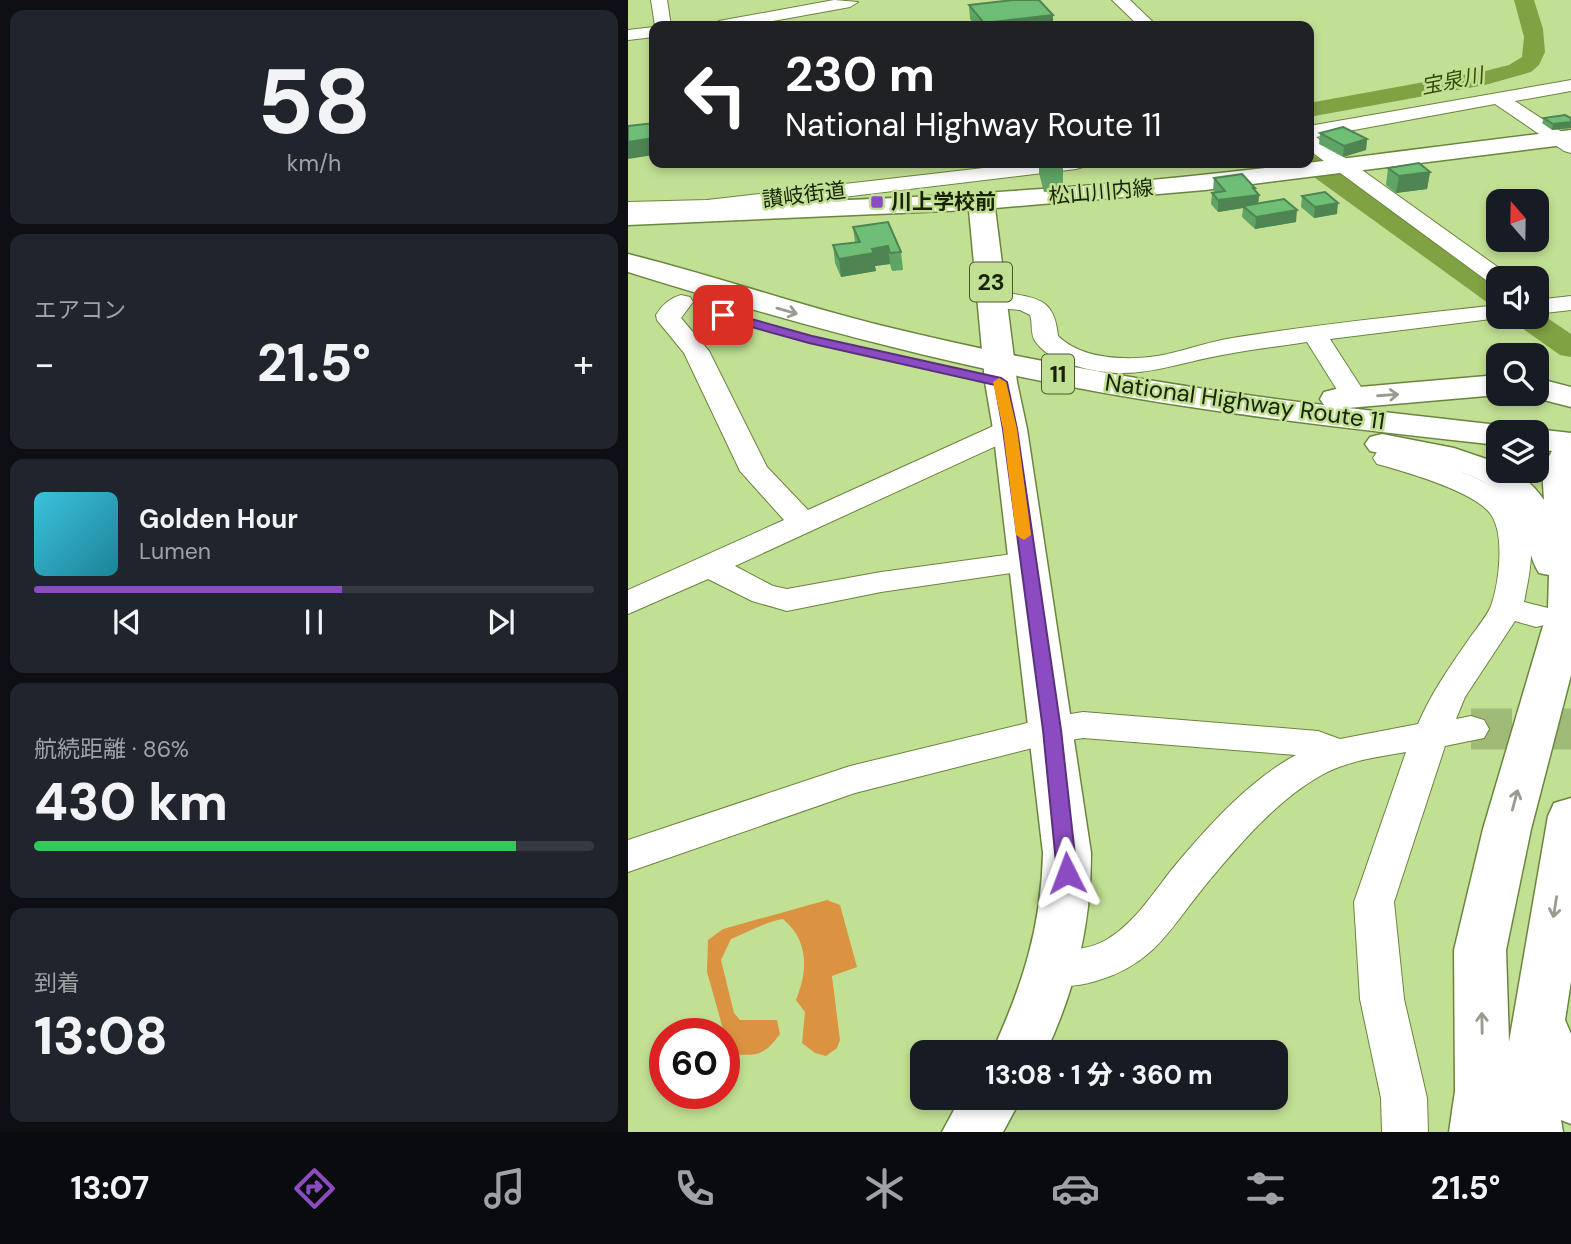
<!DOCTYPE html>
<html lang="ja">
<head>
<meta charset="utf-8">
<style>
	body { margin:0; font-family:"DM Sans","Noto Sans JP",sans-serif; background:#20242c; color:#f1f3f6; height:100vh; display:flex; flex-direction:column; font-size:26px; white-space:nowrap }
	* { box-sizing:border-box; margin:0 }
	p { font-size:23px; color:#9ea1a6 }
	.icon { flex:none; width:38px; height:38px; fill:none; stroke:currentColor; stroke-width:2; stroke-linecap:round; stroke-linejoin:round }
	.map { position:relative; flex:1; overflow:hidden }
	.sheet { display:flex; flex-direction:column; gap:10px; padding:10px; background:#0d0f14; width:628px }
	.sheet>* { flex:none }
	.hud { position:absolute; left:21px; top:21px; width:665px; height:147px; border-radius:14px; box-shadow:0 4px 10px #0003; background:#202124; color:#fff; overflow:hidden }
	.needle { width:46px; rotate:340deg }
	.tools { position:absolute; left:858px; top:189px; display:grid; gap:14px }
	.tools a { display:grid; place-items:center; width:63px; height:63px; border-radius:14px; background:#171b24; box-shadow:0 4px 10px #0003; font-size:35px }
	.speed { position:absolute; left:21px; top:1018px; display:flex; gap:14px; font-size:35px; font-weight:700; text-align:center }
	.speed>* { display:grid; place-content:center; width:91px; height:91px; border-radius:50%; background:#171b24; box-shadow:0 4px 10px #0003; line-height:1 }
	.speed .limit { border:10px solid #d22; background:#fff; color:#111 }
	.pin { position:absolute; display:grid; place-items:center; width:60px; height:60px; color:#fff; margin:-30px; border-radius:14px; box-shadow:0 4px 10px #0006 }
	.me { position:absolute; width:77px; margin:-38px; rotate:357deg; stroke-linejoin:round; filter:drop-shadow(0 0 5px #0008) }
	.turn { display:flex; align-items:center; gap:24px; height:147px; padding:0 21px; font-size:32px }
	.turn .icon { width:91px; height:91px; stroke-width:2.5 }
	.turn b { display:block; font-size:49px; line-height:60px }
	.big { font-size:52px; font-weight:800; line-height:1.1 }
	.sheet .tile { flex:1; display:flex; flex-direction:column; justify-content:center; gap:10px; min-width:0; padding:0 24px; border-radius:14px; background:#20242c }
	.sheet .dial { align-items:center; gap:0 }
	.dial b { font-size:91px; line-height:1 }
	.song { display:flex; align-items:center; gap:21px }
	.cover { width:84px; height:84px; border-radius:10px; background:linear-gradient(135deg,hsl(190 70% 55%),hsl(190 70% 35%)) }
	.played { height:7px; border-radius:4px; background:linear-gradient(90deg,#8b4cc1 55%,#363941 55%) }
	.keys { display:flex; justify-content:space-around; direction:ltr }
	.heat { display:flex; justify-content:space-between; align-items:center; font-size:38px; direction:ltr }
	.charge { height:10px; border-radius:5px; background:linear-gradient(90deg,#34c759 86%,#363941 0) }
	.trip { position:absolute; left:282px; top:1040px; width:378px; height:70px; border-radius:14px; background:#171b24; box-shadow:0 4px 10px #0003; font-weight:800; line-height:70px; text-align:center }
	.tabs { display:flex; height:112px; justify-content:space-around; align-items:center; background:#090b0e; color:#9ea1a6 }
	.tabs .icon { width:49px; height:49px }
	.tabs .active { color:#8b4cc1 }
	.tabs b { font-size:32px; color:#f1f3f6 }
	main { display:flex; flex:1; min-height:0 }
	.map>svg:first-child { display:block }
</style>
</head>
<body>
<main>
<section class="sheet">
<div class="tile dial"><b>58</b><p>km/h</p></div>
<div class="tile"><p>エアコン</p>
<div class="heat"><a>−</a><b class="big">21.5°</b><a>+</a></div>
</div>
<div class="tile">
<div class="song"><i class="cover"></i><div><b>Golden Hour</b><p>Lumen</p></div></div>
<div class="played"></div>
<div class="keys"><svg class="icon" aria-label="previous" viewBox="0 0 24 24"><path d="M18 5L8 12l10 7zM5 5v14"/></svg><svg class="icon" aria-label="pause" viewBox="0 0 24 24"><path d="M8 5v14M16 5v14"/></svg><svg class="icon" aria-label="next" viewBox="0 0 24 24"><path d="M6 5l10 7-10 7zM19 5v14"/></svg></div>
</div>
<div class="tile"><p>航続距離 · 86%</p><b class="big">430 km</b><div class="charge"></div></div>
<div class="tile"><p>到着</p><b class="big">13:08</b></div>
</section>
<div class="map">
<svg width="943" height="1132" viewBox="0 0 943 1132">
	<rect width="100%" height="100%" fill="#c2e094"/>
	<path fill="#db9342" d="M199 900 212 905 229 967 204 976 212 1040 209 1048 198 1056 187 1053 174 1043 177 1012 168 1000C180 970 181 941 155 919 137 922 120 932 103 939L93 960 106 1013 112 1020H149L152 1034C136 1056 129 1056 102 1054L79 972 80 940 95 929Z"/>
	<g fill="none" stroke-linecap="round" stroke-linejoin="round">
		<g fill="#81a243" fill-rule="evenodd">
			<path d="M886 0H906L915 29 917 52 911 65 903 72 857 85 681 117V103L857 71 881 65 894 57 896 37Z"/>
			<path d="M681 155 690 157 870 283V306L860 303 672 167 669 163H681Z"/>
			<path d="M909 311 943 334V357L932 355 887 323 883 317H908Z"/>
		</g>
		<path stroke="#a0ba77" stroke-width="41" stroke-dasharray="41 20" stroke-linecap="butt" d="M843 729H943"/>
		<g stroke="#6a853c" stroke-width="2">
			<g id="minor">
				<path d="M23 0H39L43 26H27Z"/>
				<path d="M206 0 230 2 222 7 117 26H83L91 21Z"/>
				<path d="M484 0H502L529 26H511Z"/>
				<path d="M26 27V37L0 40V30Z"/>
				<path d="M943 80V91L887 101 943 138V153L936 151 867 104 688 137 878 273 882 278H870V285L862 283 681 150V126Z"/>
				<path d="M398 163H458L455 167 448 169 90 212 87 219H71L68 214 0 216V202L79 200Z"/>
				<path d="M385 294C415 298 427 304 430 336 451 356 482 359 510 358 542 357 573 343 604 338 692 324 781 315 870 305V317H879L702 339 733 387 729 393 720 395 711 393 679 342C653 346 626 349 600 354 540 364 505 385 442 364 429 360 415 353 407 341 402 333 405 323 402 315L392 310 356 307 353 302 356 297Z"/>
				<path d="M53 295 62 297 65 302 53 318 81 351 139 467 180 510 372 423 382 421 392 423 396 429 392 435 107 566 145 586 159 589 253 572 399 552 410 555 415 562 410 569 253 592 159 611 124 601 80 579 0 614V590L156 520 112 471 56 353 29 320 28 315C34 305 42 298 53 295Z"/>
				<path d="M943 296V310L908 314V300Z"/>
				<path d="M759 449C801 460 880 478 898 522 908 548 901 576 896 602L920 608 924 616 920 624 908 627 887 621 837 697 828 719 843 716 856 720 861 729 856 738 817 746 766 902 776 999 799 1098 800 1132H754L753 1098 732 999 726 902 778 752C749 757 718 761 692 776 648 801 612 844 580 882 543 926 528 964 468 981 448 987 430 988 411 982L405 969 411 956C433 949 457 952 478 940 509 922 527 889 550 862 582 824 623 779 668 755L455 738 424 743 227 793 0 872V840L222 766 424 717 455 712 690 731 712 739 790 724C803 694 820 669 839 642 846 631 858 618 863 606 871 584 878 531 861 512 842 490 778 472 749 464L745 458 749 452Z"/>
			</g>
		</g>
		<g stroke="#6a853c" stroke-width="3">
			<g id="major">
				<path d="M943 130V144L577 190 367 208 389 382 399 429 463 853C463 924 448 987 418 1052H364C395 984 413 928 415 853L365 429 357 382 341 210 0 225V209C151 203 303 198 454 186 618 173 780 150 943 130Z"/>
				<path d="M333 1097H394L375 1132H314Z"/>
			</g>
		</g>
		<g stroke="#6a853c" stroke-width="3">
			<g id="highway">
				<path d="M0 254C84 275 167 304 251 325 397 361 546 387 696 405L692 399 696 392 708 389 870 375V394H874L870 395 720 408 870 425 882 428 885 432H870V445C719 428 568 412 419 382 278 354 138 315 0 272Z"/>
				<path d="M908 378 943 387V407L896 395 908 394Z"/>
				<path d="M908 429 943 433V675L903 829 878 950 881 1042 920 816 926 803 943 798V981L937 1020 943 1034V1124L933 1120 935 1132H821L827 1091 826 950 855 829 920 609 921 575 911 573C899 554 900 531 888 512 857 464 791 463 742 451L737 444 742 437 754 434 826 448 870 463V471C891 471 904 483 916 500L914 469 924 451 908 449V432H896Z"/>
			</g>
		</g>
		<use href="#minor" fill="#fff" fill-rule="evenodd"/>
		<use href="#major" fill="#fff" fill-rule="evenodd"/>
		<use href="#highway" fill="#fff" fill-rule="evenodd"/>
	</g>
	<g fill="#5fa365">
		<path d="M341 5 425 15V23L436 26H348L342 19Z"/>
		<path d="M916 118H943V128L924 130 914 123Z"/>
		<path d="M692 133 739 139 738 150 715 157 691 144Z"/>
		<path d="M411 163H435V191L416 192 411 173Z"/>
		<path d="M760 168 802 172 799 189 768 193 758 185Z"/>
		<path d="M586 178 627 188V191L631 195 630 203 668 222 627 229 614 217 615 208 590 212 583 204 584 193 587 192 585 190Z"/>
		<path d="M674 196 709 214 686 218 673 207Z"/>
		<path d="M225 227 273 252 275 270 264 271 262 264 247 266 248 271 213 277 207 263 205 245 227 242Z"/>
	</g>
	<g fill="#4e8553">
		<path d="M425 15V26L398 23V26H356V23Z"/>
		<path d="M943 122V128L924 130 925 124Z"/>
		<path d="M26 138V155L0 159V142Z"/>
		<path d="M739 139 738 150 715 157 716 146Z"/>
		<path d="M802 172 799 189 768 193 771 176Z"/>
		<path d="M627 188V195H631L630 206H615V208L590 212V200Z"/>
		<path d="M710 203 709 214 686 218 687 207Z"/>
		<path d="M669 210 668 222 627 229 628 217Z"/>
		<path d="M260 246 262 264 247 266 248 271 213 277 211 259 244 249Z"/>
	</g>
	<g fill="#6fbe76" stroke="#4e8553" stroke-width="2">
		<path d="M385 0H411L425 15 356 23 341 5Z"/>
		<path d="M408 22 411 25 432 22 436 26H396H401L398 23Z"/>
		<path d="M937 115 943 118V122L925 124 916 118Z"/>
		<path d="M26 123V138L0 142V126Z"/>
		<path d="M715 127 739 139 716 146 692 133Z"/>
		<path d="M791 163 802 172 771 176 760 168Z"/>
		<path d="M614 174 627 188H625L631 195 590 200 584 193 597 191 586 178Z"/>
		<path d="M697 192 710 203 687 207 674 196Z"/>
		<path d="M656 199 669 210 628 217 615 206Z"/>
		<path d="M260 222 273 252 262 253 260 246 244 249 246 253 211 259 205 245 232 242 225 227Z"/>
	</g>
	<defs><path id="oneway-shaft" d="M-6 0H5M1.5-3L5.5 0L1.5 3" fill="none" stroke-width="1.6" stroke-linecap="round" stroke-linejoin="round" transform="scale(1.75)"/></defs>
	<g stroke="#979c8e">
		<use href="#oneway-shaft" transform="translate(159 311) rotate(16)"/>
		<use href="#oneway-shaft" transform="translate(760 395) rotate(-4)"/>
		<use href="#oneway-shaft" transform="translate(887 800) rotate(-75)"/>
		<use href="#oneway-shaft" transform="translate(927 907) rotate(99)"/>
		<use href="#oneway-shaft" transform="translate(854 1023) rotate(-91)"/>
	</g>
	<path fill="#8b4cc1" stroke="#5a317d" stroke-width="2" d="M95 311 184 336 373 378 379 382 389 429 433 730 449 873 446 879 439 881 432 879 429 873 415 730 375 429 367 385 181 343 91 318 89 315Z"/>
	<path fill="#f59e0b" d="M371 378 378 382 389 429 403 535 396 540 388 535 375 429 365 382Z"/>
	<rect fill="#8b4cc1" stroke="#c2e094" stroke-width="2.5" x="242" y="195" width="14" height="14" rx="3.5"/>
	<g text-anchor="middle" stroke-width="5" stroke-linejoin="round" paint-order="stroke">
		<g font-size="21" font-style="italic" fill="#364c03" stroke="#c2e094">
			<text transform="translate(824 81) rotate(-11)" y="7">宝泉川</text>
		</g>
		<g font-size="21" fill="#182204" stroke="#c2e094">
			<text transform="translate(473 192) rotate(-5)" y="7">松山川内線</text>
			<text transform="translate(176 195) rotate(-7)" y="7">讃岐街道</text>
		</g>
		<g font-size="21" font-weight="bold" fill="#182204" stroke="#c2e094" text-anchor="start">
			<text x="263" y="209">川上学校前</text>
		</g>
		<g fill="#c2e094" stroke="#4b5b2f" stroke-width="2">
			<rect x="342" y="262.5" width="42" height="39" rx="5"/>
			<rect x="414" y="354.5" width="32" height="39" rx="5"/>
		</g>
		<g font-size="23" font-weight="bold" fill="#182204">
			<text x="363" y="290">23</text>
			<text x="430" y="382">11</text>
		</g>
		<g font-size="24" fill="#182204" stroke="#c2e094">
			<text transform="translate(617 402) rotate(8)" y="8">National Highway Route 11</text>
		</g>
	</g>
</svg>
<div class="tools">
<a><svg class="needle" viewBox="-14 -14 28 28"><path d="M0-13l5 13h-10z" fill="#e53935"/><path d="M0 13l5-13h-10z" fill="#9ea1a6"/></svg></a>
<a><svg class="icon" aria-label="sound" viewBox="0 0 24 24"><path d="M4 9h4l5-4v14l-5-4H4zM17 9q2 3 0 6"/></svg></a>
<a><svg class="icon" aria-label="search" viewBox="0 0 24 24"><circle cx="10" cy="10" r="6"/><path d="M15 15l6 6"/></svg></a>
<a><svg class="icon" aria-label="layers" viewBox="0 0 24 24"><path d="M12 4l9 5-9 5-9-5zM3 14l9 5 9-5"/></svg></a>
</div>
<div class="speed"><div class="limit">60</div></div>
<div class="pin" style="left:95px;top:315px;background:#d93025"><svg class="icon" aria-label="arrive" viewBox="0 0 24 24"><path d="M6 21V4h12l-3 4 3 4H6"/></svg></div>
<svg class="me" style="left:439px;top:873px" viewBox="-20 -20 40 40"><path d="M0-17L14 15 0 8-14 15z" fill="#8b4cc1" stroke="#fff" stroke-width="4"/></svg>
<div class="trip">13:08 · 1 分 · 360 m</div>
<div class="hud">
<div class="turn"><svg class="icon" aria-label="left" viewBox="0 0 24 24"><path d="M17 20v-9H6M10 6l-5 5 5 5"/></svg><div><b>230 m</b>National Highway Route 11</div></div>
</div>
</div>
</main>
<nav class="tabs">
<b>13:07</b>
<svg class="icon active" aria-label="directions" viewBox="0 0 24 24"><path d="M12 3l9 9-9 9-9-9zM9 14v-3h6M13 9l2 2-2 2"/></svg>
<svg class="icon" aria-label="music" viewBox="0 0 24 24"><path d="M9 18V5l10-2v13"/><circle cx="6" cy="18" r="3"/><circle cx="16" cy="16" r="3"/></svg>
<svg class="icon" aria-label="phone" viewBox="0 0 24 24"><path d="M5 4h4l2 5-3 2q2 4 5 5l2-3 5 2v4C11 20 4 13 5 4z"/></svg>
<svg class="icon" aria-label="climate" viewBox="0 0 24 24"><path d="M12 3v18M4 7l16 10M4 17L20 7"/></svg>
<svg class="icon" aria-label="car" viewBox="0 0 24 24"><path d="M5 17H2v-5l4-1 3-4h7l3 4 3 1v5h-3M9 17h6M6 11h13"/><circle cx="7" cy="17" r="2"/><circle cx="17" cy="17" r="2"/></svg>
<svg class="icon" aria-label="filters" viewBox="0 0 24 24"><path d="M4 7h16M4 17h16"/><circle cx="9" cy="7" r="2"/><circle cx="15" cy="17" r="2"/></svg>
<b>21.5°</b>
</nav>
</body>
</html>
